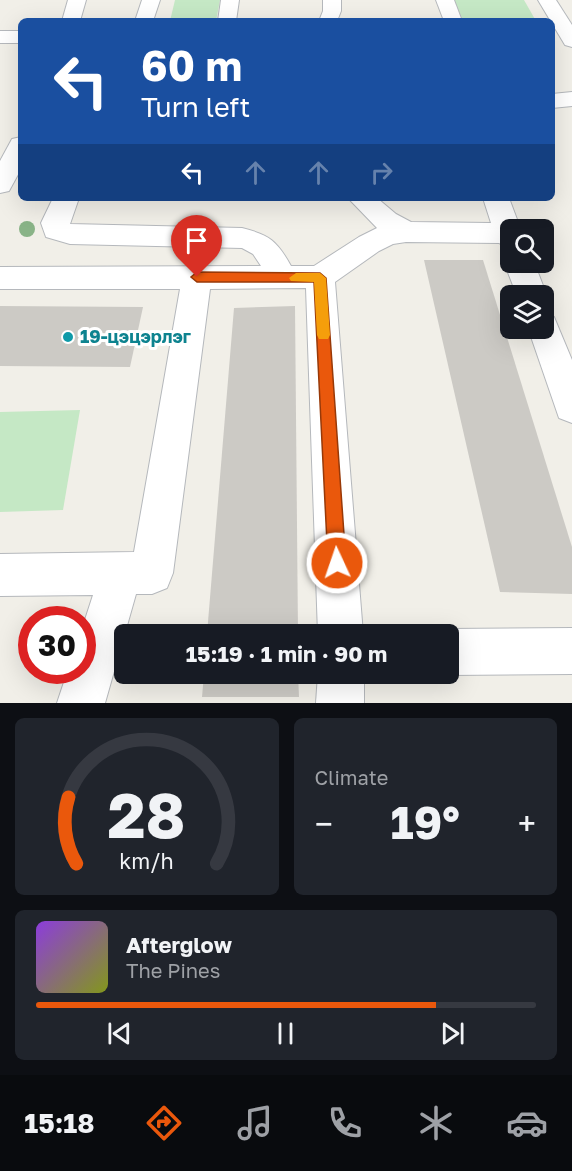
<!DOCTYPE html>
<html lang="en">
<head>
<meta charset="utf-8">
<style>
	body { margin:0; font-family:"Golos Text",sans-serif; background:#20242c; color:#f1f3f6; height:100vh; display:flex; flex-direction:column; font-size:22px; white-space:nowrap }
	* { box-sizing:border-box; margin:0 }
	p { font-size:20px; color:#9ea1a6 }
	.icon { flex:none; width:33px; height:33px; fill:none; stroke:currentColor; stroke-width:2; stroke-linecap:round; stroke-linejoin:round }
	.map { position:relative; height:703px; overflow:hidden }
	.sheet { display:flex; flex-direction:column; gap:15px; padding:15px; background:#0d0f14; flex:1 }
	.sheet>* { flex:none }
	.guide { position:absolute; left:18px; top:18px; width:537px; height:183px; border-radius:9px; box-shadow:0 6px 24px #0002; background:#1a4fa0; color:#fff; overflow:hidden }
	.tools { position:absolute; left:500px; top:219px; display:grid; gap:12px }
	.tools a { display:grid; place-items:center; width:54px; height:54px; border-radius:9px; background:#171b24; box-shadow:0 6px 24px #0002; font-size:30px }
	.speed { position:absolute; left:18px; top:606px; display:flex; gap:12px; font-size:30px; font-weight:700; text-align:center }
	.speed>* { display:grid; place-content:center; width:78px; height:78px; border-radius:50%; background:#171b24; box-shadow:0 6px 24px #0002; line-height:1 }
	.speed .limit { border:9px solid #d22; background:#fff; color:#111 }
	.pin { position:absolute; display:grid; place-items:center; width:51px; height:51px; color:#fff; margin:-62px -26px; border-radius:50% 50% 50% 0; rotate:-45deg; box-shadow:0 0 6px #0007 }
	.pin .icon { rotate:45deg }
	.me { position:absolute; width:66px; margin:-33px; rotate:357deg; stroke-linejoin:round; filter:drop-shadow(0 0 4px #0008) }
	.turn { display:flex; align-items:center; gap:21px; height:126px; padding:0 24px; font-size:27px }
	.turn .icon { width:78px; height:78px; stroke-width:2.5 }
	.turn b { display:block; font-size:42px; line-height:51px }
	.lanes { display:flex; align-items:center; height:57px; padding:0 24px; background:#0003; justify-content:center; gap:30px; direction:ltr }
	.lanes .off { opacity:.35 }
	.big { font-size:45px; font-weight:700; line-height:1.1 }
	.sheet .card { flex:1; display:flex; flex-direction:column; justify-content:center; gap:9px; min-width:0; padding:0 21px; border-radius:9px; background:#20242c }
	.sheet .dial { align-items:center; gap:0 }
	.dial svg { height:156px; overflow:visible; fill:none; stroke:#363941; stroke-width:7; stroke-linecap:round; text-anchor:middle }
	.dial text { fill:#f1f3f6; stroke:none }
	.song { display:flex; align-items:center; gap:18px }
	.cover { width:72px; height:72px; border-radius:9px; background:linear-gradient(135deg,hsl(270 70% 55%),hsl(70 70% 35%)) }
	.played { height:6px; border-radius:3px; background:linear-gradient(90deg,#ea580c 80%,#363941 80%) }
	.keys { display:flex; justify-content:space-around; direction:ltr }
	.heat { display:flex; justify-content:space-between; align-items:center; font-size:33px; direction:ltr }
	.sheet .tiles { flex:1; display:grid; gap:15px; grid-template-columns:1fr 1fr }
	.card:last-child { grid-column:span 2 }
	.trip { position:absolute; left:114px; top:624px; width:345px; height:60px; border-radius:9px; background:#171b24; box-shadow:0 6px 24px #0002; font-weight:700; line-height:60px; text-align:center }
	.dock { display:flex; height:96px; justify-content:space-around; align-items:center; background:#090b0e; color:#9ea1a6 }
	.dock .icon { width:42px; height:42px }
	.dock .on { color:#ea580c }
	.dock b { font-size:27px; color:#f1f3f6 }
	.map>svg:first-child { display:block }
</style>
</head>
<body>
<div class="map">
<svg width="572" height="703" viewBox="0 0 572 703">
	<rect width="100%" height="100%" fill="#f1efe8"/>
	<g fill="#c5e8c5">
		<path d="M175 0H220L216 21H170Z"/>
		<path d="M454 0H524L536 21H463Z"/>
		<path d="M80 410 63 510 0 512V412Z"/>
	</g>
	<g fill="#cccac5">
		<path d="M424 260H483L572 547V594L500 592Z"/>
		<path d="M0 306 143 307 130 367 0 366Z"/>
		<path d="M295 306 298 634H207L234 308Z"/>
		<path d="M204 674H298L299 697H202Z"/>
	</g>
	<g fill="none" stroke-linecap="round" stroke-linejoin="round">
		<g stroke="#b5b8bc" stroke-width="2">
			<g id="minor">
				<path d="M68 0H86L80 21H62Z"/>
				<path d="M142 0H160L153 21H135Z"/>
				<path d="M221 0H239L236 21H218Z"/>
				<path d="M323 0H341V11L337 21H319L323 11Z"/>
				<path d="M436 0H454L462 21H444Z"/>
				<path d="M538 0H556L572 25V47L565 45Z"/>
				<rect x="0" y="31" width="21" height="12"/>
				<path d="M572 92V106L552 108V94Z"/>
				<path d="M21 137V169L9 191 0 193V161L12 139Z"/>
				<path d="M53 198H79L70 224 242 228C270 235 277 241 291 266H314L359 237 377 228 348 198H377L396 214 411 222 491 223 483 198H509L521 230H510V248L499 243 406 242 393 244 379 251 335 282 363 634H318L306 288 210 289 173 573 167 588 152 594H136L105 703H57L68 670H82V629L93 595 0 596V554L134 552 180 289H0V267L261 266 253 254 242 248 70 244 46 237 41 223Z"/>
				<path d="M509 254 510 262H534L547 296 543 304V296H517L504 262Z"/>
				<path d="M543 313 554 317 572 360V423L559 418 528 328H543Z"/>
				<path d="M572 628V674L448 675 445 674H448V634H435L448 629Z"/>
				<path d="M318 674H364V703H316Z"/>
			</g>
		</g>
		<use href="#minor" fill="#fff" fill-rule="evenodd"/>
	</g>
	<circle fill="#89b387" cx="27" cy="229" r="8"/>
	<path fill="#ea580c" stroke="#983908" stroke-width="1.5" d="M197 272 320 273 326 278 346 563 343 569 337 572 331 569 328 563 314 282H197L191 277Z"/>
	<path fill="#f59e0b" d="M296 273H320L326 278 330 335 328 339H319L317 335 314 282 291 281 289 278Z"/>
	<circle fill="#0f9aa8" stroke="#fff" stroke-width="2" cx="68" cy="337" r="6"/>
	<g text-anchor="middle" stroke-width="6" stroke-linejoin="round" paint-order="stroke">
		<g font-size="18" font-weight="bold" fill="#0d838f" stroke="#fff" text-anchor="start">
			<text x="80" y="343">19-цэцэрлэг</text>
		</g>
	</g>
</svg>
<div class="tools">
<a><svg class="icon" aria-label="search" viewBox="0 0 24 24"><circle cx="10" cy="10" r="6"/><path d="M15 15l6 6"/></svg></a>
<a><svg class="icon" aria-label="layers" viewBox="0 0 24 24"><path d="M12 4l9 5-9 5-9-5zM3 14l9 5 9-5"/></svg></a>
</div>
<div class="speed"><div class="limit">30</div></div>
<div class="pin" style="left:197px;top:277px;background:#d93025"><svg class="icon" aria-label="arrive" viewBox="0 0 24 24"><path d="M6 21V4h12l-3 4 3 4H6"/></svg></div>
<svg class="me" style="left:337px;top:563px" viewBox="-20 -20 40 40"><circle r="17" fill="#ea580c" stroke="#fff" stroke-width="3"/><path d="M0-11L8 9 0 5-8 9z" fill="#fff"/></svg>
<div class="trip">15:19 · 1 min · 90 m</div>
<div class="guide">
<div class="turn"><svg class="icon" aria-label="left" viewBox="0 0 24 24"><path d="M17 20v-9H6M10 6l-5 5 5 5"/></svg><div><b>60 m</b>Turn left</div></div>
<div class="lanes"><svg class="icon" aria-label="left" viewBox="0 0 24 24"><path d="M17 20v-9H6M10 6l-5 5 5 5"/></svg><svg class="icon off" aria-label="ahead" viewBox="0 0 24 24"><path d="M12 20V5M6 11l6-6 6 6"/></svg><svg class="icon off" aria-label="ahead" viewBox="0 0 24 24"><path d="M12 20V5M6 11l6-6 6 6"/></svg><svg class="icon off" aria-label="right" viewBox="0 0 24 24"><path d="M7 20v-9h11M14 6l5 5-5 5"/></svg></div>
</div>
</div>
<section class="sheet">
<div class="tiles">
<div class="card dial"><svg viewBox="0 0 100 80">
<path d="M14 69A42 42 0 1 1 86 69"/>
<path d="M14 69A42 42 0 0 1 10 35" stroke="#ea580c"/>
<text x="50" y="56" font-size="32" font-weight="700">28</text>
<text x="50" y="72" font-size="11">km/h</text>
</svg></div>
<div class="card"><p>Climate</p>
<div class="heat"><a>−</a><b class="big">19°</b><a>+</a></div>
</div>
<div class="card">
<div class="song"><i class="cover"></i><div><b>Afterglow</b><p>The Pines</p></div></div>
<div class="played"></div>
<div class="keys"><svg class="icon" aria-label="previous" viewBox="0 0 24 24"><path d="M18 5L8 12l10 7zM5 5v14"/></svg><svg class="icon" aria-label="pause" viewBox="0 0 24 24"><path d="M8 5v14M16 5v14"/></svg><svg class="icon" aria-label="next" viewBox="0 0 24 24"><path d="M6 5l10 7-10 7zM19 5v14"/></svg></div>
</div>
</div>
</section>
<nav class="dock">
<b>15:18</b>
<svg class="icon on" aria-label="directions" viewBox="0 0 24 24"><path d="M12 3l9 9-9 9-9-9zM9 14v-3h6M13 9l2 2-2 2"/></svg>
<svg class="icon" aria-label="music" viewBox="0 0 24 24"><path d="M9 18V5l10-2v13"/><circle cx="6" cy="18" r="3"/><circle cx="16" cy="16" r="3"/></svg>
<svg class="icon" aria-label="phone" viewBox="0 0 24 24"><path d="M5 4h4l2 5-3 2q2 4 5 5l2-3 5 2v4C11 20 4 13 5 4z"/></svg>
<svg class="icon" aria-label="climate" viewBox="0 0 24 24"><path d="M12 3v18M4 7l16 10M4 17L20 7"/></svg>
<svg class="icon" aria-label="car" viewBox="0 0 24 24"><path d="M5 17H2v-5l4-1 3-4h7l3 4 3 1v5h-3M9 17h6M6 11h13"/><circle cx="7" cy="17" r="2"/><circle cx="17" cy="17" r="2"/></svg>
</nav>
</body>
</html>
